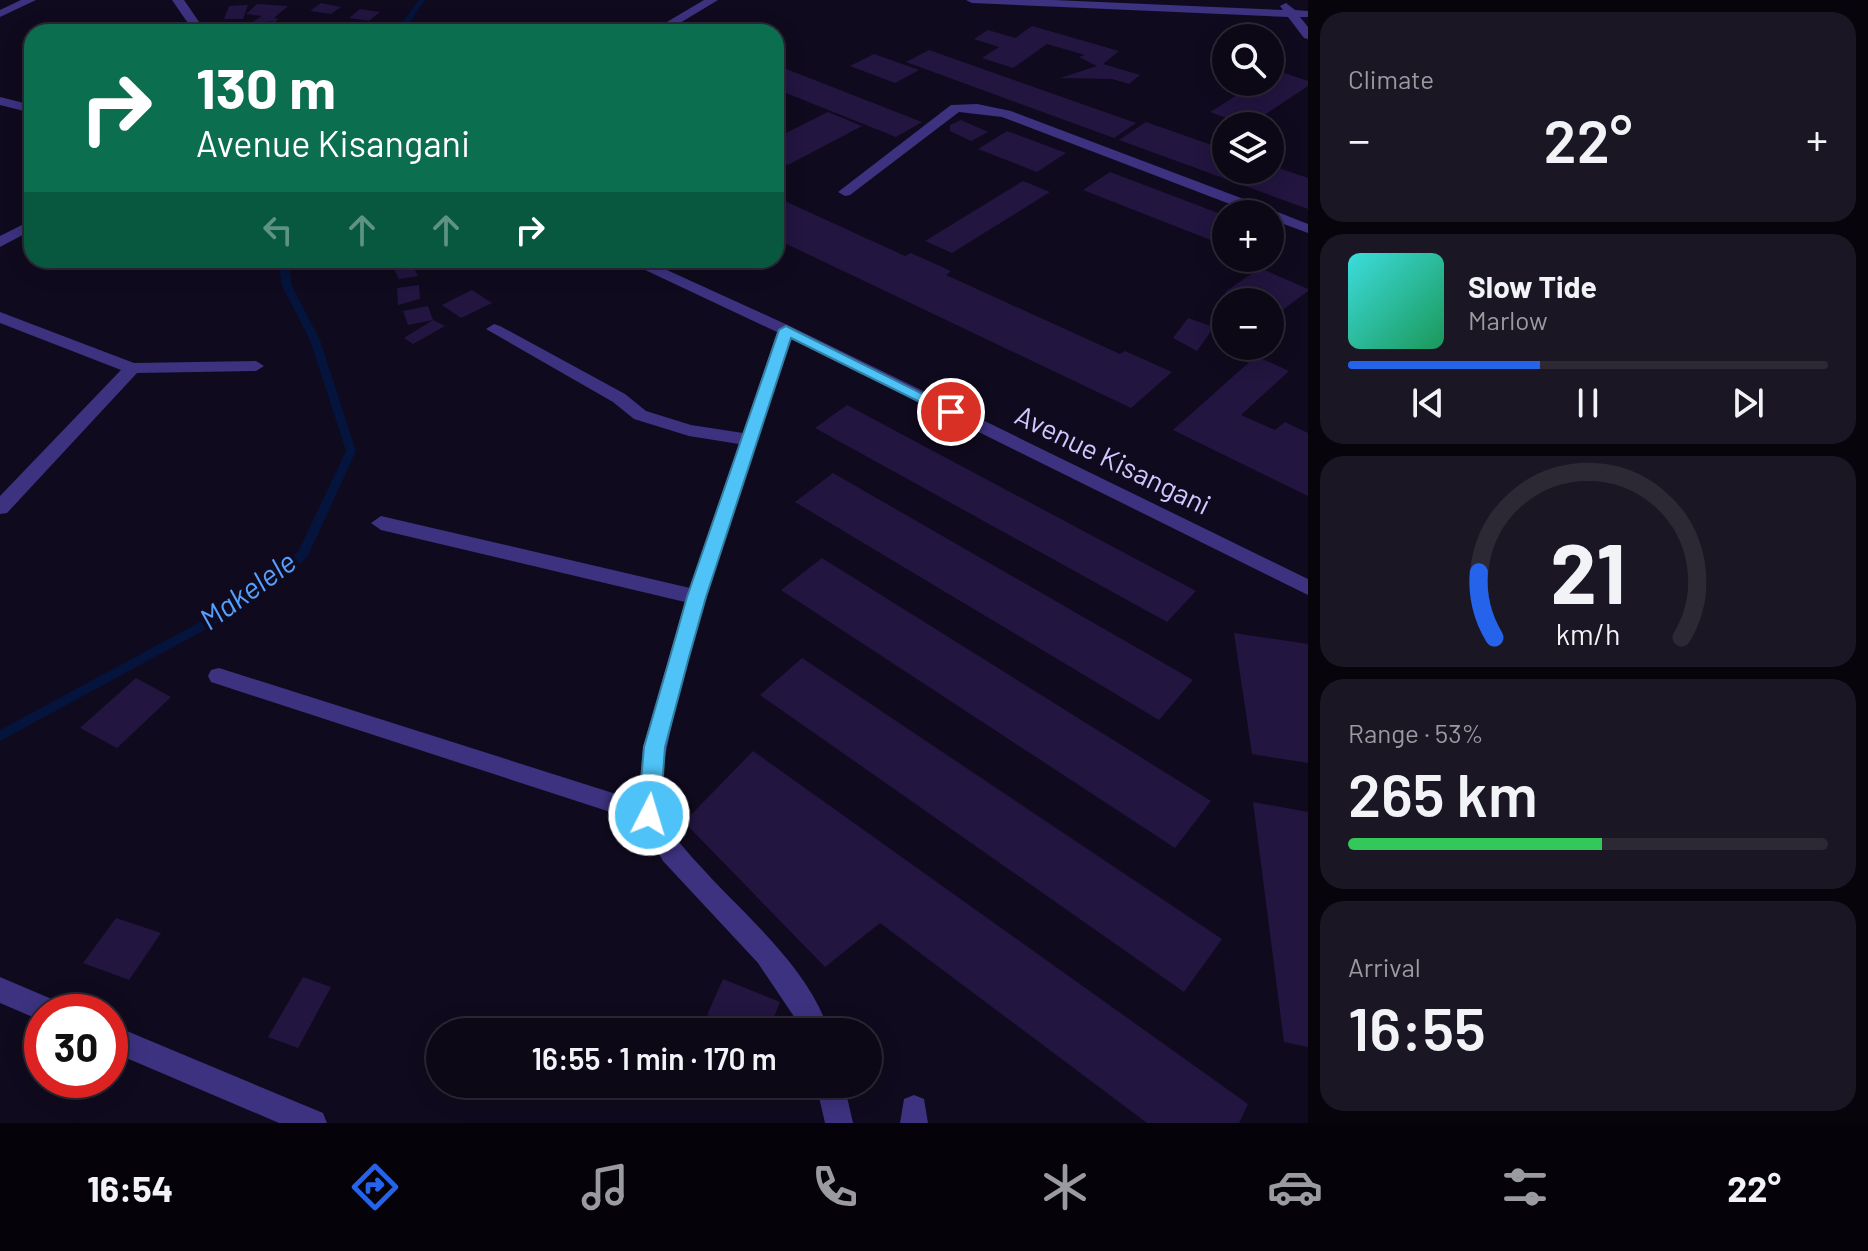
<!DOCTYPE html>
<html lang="en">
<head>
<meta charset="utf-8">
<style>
	body { margin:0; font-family:Barlow,sans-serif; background:#1a1623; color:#f1f3f6; height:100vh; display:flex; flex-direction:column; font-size:30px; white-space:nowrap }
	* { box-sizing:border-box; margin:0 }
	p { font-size:26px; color:#9a9aa1 }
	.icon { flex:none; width:44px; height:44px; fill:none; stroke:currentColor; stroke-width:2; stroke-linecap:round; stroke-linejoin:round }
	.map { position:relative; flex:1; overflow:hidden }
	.details { display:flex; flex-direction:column; gap:12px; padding:12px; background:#07040c; width:560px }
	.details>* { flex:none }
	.top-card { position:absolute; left:24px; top:24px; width:760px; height:244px; border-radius:24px; box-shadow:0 4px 20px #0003,0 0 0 2px #2c2935; background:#0b6e4f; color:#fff; overflow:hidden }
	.fabs { position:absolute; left:1212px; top:24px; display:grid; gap:16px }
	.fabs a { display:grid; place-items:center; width:72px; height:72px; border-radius:50%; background:#0c0816; box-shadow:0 4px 20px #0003,0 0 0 2px #2c2935; font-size:40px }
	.speed { position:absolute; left:24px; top:994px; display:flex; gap:16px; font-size:40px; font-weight:700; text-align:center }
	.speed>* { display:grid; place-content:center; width:104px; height:104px; border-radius:50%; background:#0c0816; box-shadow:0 4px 20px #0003,0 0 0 2px #2c2935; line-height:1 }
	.speed .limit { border:12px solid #d22; background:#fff; color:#111 }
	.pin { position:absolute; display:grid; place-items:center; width:68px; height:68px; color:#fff; margin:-34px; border:4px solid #fff; border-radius:50%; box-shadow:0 2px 8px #0007 }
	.me { position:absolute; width:88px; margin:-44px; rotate:5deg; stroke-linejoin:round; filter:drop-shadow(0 0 6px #0008) }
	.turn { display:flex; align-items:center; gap:28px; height:168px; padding:0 40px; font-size:36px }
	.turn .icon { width:104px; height:104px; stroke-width:2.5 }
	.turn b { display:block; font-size:56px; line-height:68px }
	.lanes { display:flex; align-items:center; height:76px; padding:0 40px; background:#0003; justify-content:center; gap:40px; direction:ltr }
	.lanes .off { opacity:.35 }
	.big { font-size:60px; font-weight:600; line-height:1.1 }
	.details .card { flex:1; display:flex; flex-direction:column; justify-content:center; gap:12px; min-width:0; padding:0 28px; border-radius:24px; background:#1a1623 }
	.details .dial { align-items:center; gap:0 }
	.dial svg { height:208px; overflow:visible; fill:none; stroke:#2c2935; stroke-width:7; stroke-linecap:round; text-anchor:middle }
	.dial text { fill:#f1f3f6; stroke:none }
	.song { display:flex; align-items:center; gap:24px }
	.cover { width:96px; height:96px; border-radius:12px; background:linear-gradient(135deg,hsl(180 70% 55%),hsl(150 70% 35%)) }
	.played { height:8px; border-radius:4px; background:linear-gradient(90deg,#2563eb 40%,#2c2935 40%) }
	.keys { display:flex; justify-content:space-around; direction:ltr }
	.heat { display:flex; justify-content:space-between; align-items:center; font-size:44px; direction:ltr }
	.charge { height:12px; border-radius:6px; background:linear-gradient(90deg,#34c759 53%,#2c2935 0) }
	.trip { position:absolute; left:426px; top:1018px; width:456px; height:80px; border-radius:40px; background:#0c0816; box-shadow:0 4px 20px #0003,0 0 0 2px #2c2935; font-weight:600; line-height:80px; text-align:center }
	.dock { display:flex; height:128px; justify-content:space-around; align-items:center; background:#050309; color:#9a9aa1 }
	.dock .icon { width:56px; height:56px }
	.dock .on { color:#2563eb }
	.dock b { font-size:36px; color:#f1f3f6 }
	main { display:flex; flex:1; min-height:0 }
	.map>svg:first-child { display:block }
</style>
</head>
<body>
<main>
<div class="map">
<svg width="1308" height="1123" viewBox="0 0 1308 1123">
	<rect width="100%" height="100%" fill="#100a1e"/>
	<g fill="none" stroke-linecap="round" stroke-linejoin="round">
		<g fill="#05143c" fill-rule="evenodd">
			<path d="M419 0H425L403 32H395Z"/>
			<path d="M278 260H288L292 286 320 340 356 451 307 558 223 620 0 741V730L215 614 298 552 346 451 310 340 282 286Z"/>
		</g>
	</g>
	<g fill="#221540">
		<path d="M321 3 341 7 331 14 310 11Z"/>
		<path d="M257 4 288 6 274 18 279 19 275 22 266 21 275 23 263 32H244L253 23H251L262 16 246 14Z"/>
		<path d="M248 5 243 19H224L229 6Z"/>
		<path d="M360 9 380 12 369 21 349 18Z"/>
		<path d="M321 22 339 24 330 32H309Z"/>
		<path d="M1032 26 1119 51 1103 64 1140 75 1129 84 1112 79 1060 78 1097 66 1079 57 1085 55 1047 44 1013 68 982 58 999 47 974 39 988 30 1015 38Z"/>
		<path d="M929 50 1136 123 1114 138 906 62Z"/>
		<path d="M874 54 919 70 895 83 850 66Z"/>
		<path d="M776 65 922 122 896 137 776 89Z"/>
		<path d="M1276 70 1308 81V86L1248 126 1210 112 1258 82H1270V74Z"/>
		<path d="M828 112 862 126 788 165 776 159V138Z"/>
		<path d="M961 120 988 132 971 141 950 131V125Z"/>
		<path d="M1146 122 1226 150V170H1270V165L1308 178V209L1119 140Z"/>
		<path d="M1007 131 1066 153 1037 172 978 149Z"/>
		<path d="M1110 172 1226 216V246L1083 190Z"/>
		<path d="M1023 181 1050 192 952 253 925 241Z"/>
		<path d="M776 197 905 256 911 253 951 271 946 275 1120 354 1125 351 1172 372 1131 408 776 239Z"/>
		<path d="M410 260 418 276 399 279 390 261Z"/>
		<path d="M1260 268 1308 289V291L1276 315 1270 312V302H1248L1225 292Z"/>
		<path d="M419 285 420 299 398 305 397 288Z"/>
		<path d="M472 290 492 303 461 318 442 305Z"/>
		<path d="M428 306 433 320 408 325 403 311Z"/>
		<path d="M1188 318 1214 327 1197 351 1173 338Z"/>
		<path d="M433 320 445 326 413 344 404 338Z"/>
		<path d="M1256 356 1289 371 1241 415 1275 430 1285 422 1308 433V496L1173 430Z"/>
		<path d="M847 405 1196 591 1167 622 815 428Z"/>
		<path d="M833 473 1193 680 1159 720 795 502Z"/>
		<path d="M822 558 1211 801 1175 848 781 590Z"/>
		<path d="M1234 633 1308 644V763L1252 754Z"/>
		<path d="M802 658 1222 939 1184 992 760 695Z"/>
		<path d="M136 678 171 697 117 748 80 728Z"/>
		<path d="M753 751 1248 1104 1239 1123H1147L880 923 825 967 684 822Z"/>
		<path d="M1253 802 1308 812V1047L1284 1042Z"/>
		<path d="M116 918 161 933 129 980 83 963Z"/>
		<path d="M303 977 331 987 298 1048 268 1037Z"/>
		<path d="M723 979 780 1002 768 1032H748L707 1015Z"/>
	</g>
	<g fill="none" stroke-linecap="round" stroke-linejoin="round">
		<g fill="#3c3280" fill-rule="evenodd">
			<path d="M21 0H36L0 17V10Z"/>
			<path d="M172 0H184L206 32H194Z"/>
			<path d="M704 0H718L665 32H650Z"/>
			<path d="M966 0H1054L1283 10 1280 6 1286 3 1295 10 1308 11V17H1300L1308 27V39L1304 38 1288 17 972 3Z"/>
			<path d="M0 97 32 105V113L0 105Z"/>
			<path d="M977 104 1011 111 1275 211 1308 224V233L1270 219V214H1256L1002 117 959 112 850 195 845 196 838 192 951 105Z"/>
			<path d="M32 220V230L0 247V236Z"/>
			<path d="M624 260H645L792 327 1308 579V595L791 339C769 408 640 771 663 817 675 841 694 859 712 879 753 922 812 974 829 1032H801L799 1024 758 963 663 861 641 822 211 682 208 676 211 670 219 668 638 801 643 747 685 602 381 530 371 523 381 516 690 588 739 444 689 436 634 419 613 402 486 329 494 324 500 326 625 394 646 411 691 425 743 433 777 332Z"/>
			<path d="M0 312 134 363 256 361 264 366 256 371 137 373 7 513 0 514V496L121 370 0 323Z"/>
			<path d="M0 977 61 1003 64 1012H42V1021L0 1003Z"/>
			<path d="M110 1024 323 1113 327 1123H279L110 1051Z"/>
			<path d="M816 1084H844L853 1123H825Z"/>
			<path d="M914 1095 924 1099 928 1123H900L904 1099Z"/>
		</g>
	</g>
	<path fill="#4fc3f7" stroke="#337fa1" stroke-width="2" d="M786 326 959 412 951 417 946 415 791 338 706 597 689 657 665 747 660 815 657 822 649 824 641 822 638 815 644 747 670 657 687 597 779 330Z"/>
	<g text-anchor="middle" stroke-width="8" stroke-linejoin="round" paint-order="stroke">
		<g font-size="28" fill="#d3c7ff" stroke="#100a1e">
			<text transform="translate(1113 460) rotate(26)" y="10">Avenue Kisangani</text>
		</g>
		<g font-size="30" font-style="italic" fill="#55a0ff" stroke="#100a1e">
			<text transform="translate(248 591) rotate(-36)" y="10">Makelele</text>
		</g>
	</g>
</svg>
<div class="fabs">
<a><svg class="icon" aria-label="search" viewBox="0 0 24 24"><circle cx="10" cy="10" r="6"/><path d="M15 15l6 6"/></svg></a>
<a><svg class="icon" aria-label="layers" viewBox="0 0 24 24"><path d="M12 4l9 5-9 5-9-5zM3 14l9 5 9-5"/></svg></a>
<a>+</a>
<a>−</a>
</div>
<div class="speed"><div class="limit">30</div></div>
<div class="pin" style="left:951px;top:412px;background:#d93025"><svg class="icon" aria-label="arrive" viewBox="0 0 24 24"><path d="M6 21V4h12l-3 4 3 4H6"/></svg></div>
<svg class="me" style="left:649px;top:815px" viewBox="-20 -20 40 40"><circle r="17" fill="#4fc3f7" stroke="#fff" stroke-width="3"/><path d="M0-11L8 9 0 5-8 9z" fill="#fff"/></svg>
<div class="trip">16:55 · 1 min · 170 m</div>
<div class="top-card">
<div class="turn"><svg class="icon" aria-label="right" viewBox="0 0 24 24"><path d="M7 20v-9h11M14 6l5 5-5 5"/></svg><div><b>130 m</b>Avenue Kisangani</div></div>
<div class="lanes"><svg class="icon off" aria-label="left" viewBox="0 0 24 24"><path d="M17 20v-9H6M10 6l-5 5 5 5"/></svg><svg class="icon off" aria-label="ahead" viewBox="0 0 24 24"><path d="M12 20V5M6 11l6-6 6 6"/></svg><svg class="icon off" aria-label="ahead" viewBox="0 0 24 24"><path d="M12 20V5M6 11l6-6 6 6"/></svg><svg class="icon" aria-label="right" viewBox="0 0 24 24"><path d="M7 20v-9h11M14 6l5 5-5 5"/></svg></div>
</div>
</div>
<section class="details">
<div class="card"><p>Climate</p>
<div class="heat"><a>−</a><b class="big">22°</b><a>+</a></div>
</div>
<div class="card">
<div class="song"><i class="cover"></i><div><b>Slow Tide</b><p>Marlow</p></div></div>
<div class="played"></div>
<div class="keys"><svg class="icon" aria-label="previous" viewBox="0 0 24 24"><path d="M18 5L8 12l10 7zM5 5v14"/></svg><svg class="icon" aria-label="pause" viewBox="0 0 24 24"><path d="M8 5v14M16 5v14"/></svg><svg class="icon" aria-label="next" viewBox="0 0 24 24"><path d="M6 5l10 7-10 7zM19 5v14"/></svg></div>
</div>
<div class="card dial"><svg viewBox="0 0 100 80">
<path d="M14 69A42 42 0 1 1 86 69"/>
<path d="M14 69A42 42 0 0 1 8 44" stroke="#2563eb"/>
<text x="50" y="56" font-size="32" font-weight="700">21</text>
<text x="50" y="72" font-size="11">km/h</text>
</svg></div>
<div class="card"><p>Range · 53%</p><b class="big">265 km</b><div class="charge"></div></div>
<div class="card"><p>Arrival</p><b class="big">16:55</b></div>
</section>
</main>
<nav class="dock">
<b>16:54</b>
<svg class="icon on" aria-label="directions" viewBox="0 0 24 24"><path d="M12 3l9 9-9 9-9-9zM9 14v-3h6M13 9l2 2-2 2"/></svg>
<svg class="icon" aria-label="music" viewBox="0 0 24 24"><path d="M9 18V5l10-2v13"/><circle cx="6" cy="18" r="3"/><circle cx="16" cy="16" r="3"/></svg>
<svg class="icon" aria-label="phone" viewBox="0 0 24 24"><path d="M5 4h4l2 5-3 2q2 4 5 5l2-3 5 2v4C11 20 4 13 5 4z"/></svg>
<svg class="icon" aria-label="climate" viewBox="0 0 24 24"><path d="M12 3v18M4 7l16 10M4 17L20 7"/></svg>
<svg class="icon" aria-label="car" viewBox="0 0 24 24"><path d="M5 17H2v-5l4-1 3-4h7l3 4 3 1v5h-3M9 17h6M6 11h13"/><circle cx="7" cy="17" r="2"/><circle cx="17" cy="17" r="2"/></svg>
<svg class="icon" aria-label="filters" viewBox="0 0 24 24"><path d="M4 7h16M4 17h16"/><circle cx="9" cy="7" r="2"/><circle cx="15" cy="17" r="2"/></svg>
<b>22°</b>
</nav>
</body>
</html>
